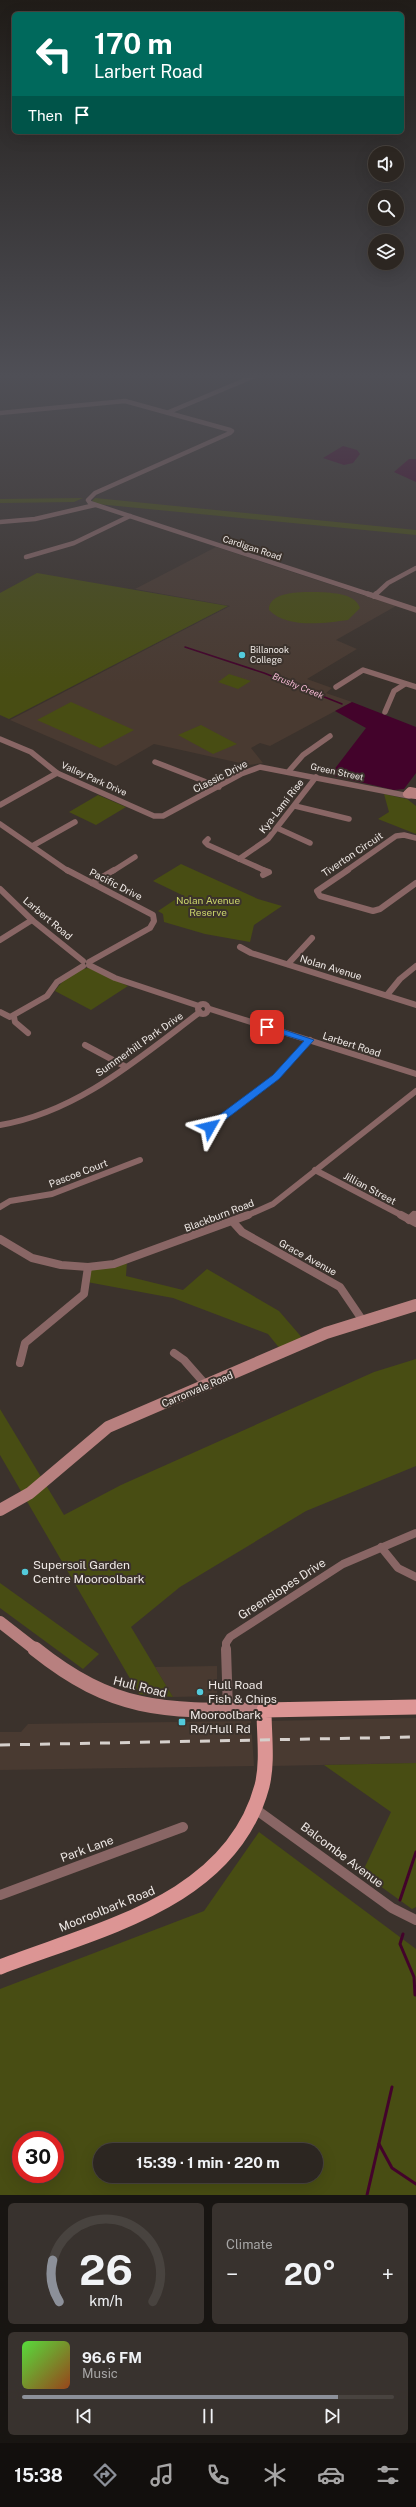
<!DOCTYPE html>
<html lang="en">
<head>
<meta charset="utf-8">
<style>
	body { margin:0; font-family:"Public Sans",sans-serif; background:#38322e; color:#f1f3f6; height:100vh; display:flex; flex-direction:column; font-size:15px; white-space:nowrap }
	* { box-sizing:border-box; margin:0 }
	p { font-size:13px; color:#a6a5a5 }
	.icon { flex:none; width:22px; height:22px; fill:none; stroke:currentColor; stroke-width:2; stroke-linecap:round; stroke-linejoin:round }
	.map { position:relative; height:2195px; overflow:hidden }
	.drawer { display:flex; flex-direction:column; gap:8px; padding:8px; background:#181512; flex:1 }
	.drawer>* { flex:none }
	.hud { position:absolute; left:12px; top:12px; width:392px; height:122px; border-radius:6px; box-shadow:0 4px 16px #0002,0 0 0 1px #48433f; background:#00695c; color:#fff; overflow:hidden }
	.controls { position:absolute; left:368px; top:146px; display:grid; gap:8px }
	.controls a { display:grid; place-items:center; width:36px; height:36px; border-radius:50%; background:#2c2621; box-shadow:0 4px 16px #0002,0 0 0 1px #48433f; font-size:20px }
	.speed { position:absolute; left:12px; top:2131px; display:flex; gap:8px; font-size:20px; font-weight:700; text-align:center }
	.speed>* { display:grid; place-content:center; width:52px; height:52px; border-radius:50%; background:#2c2621; box-shadow:0 4px 16px #0002,0 0 0 1px #48433f; line-height:1 }
	.speed .limit { border:6px solid #d22; background:#fff; color:#111 }
	.pin { position:absolute; display:grid; place-items:center; width:34px; height:34px; color:#fff; margin:-17px; border-radius:8px; box-shadow:0 2px 6px #0006 }
	.me { position:absolute; width:44px; margin:-22px; rotate:53deg; stroke-linejoin:round; filter:drop-shadow(0 0 3px #0008) }
	.turn { display:flex; align-items:center; gap:14px; height:84px; padding:0 16px; font-size:18px }
	.turn .icon { width:52px; height:52px; stroke-width:2.5 }
	.turn b { display:block; font-size:28px; line-height:34px }
	.then { display:flex; align-items:center; height:38px; padding:0 16px; background:#0003; gap:8px; font-size:15px }
	.big { font-size:30px; font-weight:700; line-height:1.1 }
	.drawer .widget { flex:1; display:flex; flex-direction:column; justify-content:center; gap:6px; min-width:0; padding:0 14px; border-radius:6px; background:#38322e }
	.drawer .dial { align-items:center; gap:0 }
	.dial svg { height:104px; overflow:visible; fill:none; stroke:#48433f; stroke-width:7; stroke-linecap:round; text-anchor:middle }
	.dial text { fill:#f1f3f6; stroke:none }
	.song { display:flex; align-items:center; gap:12px }
	.cover { width:48px; height:48px; border-radius:6px; background:linear-gradient(135deg,hsl(110 70% 55%),hsl(20 70% 35%)) }
	.played { height:4px; border-radius:2px; background:linear-gradient(90deg,#8c9099 85%,#48433f 85%) }
	.keys { display:flex; justify-content:space-around; direction:ltr }
	.heat { display:flex; justify-content:space-between; align-items:center; font-size:22px; direction:ltr }
	.drawer .tiles { flex:1; display:grid; gap:8px; grid-template-columns:1fr 1fr }
	.widget:last-child { grid-column:span 2 }
	.trip { position:absolute; left:93px; top:2143px; width:230px; height:40px; border-radius:20px; background:#2c2621; box-shadow:0 4px 16px #0002,0 0 0 1px #48433f; font-weight:700; line-height:40px; text-align:center }
	.tab-bar { display:flex; height:64px; justify-content:space-around; align-items:center; background:#120f0d; color:#a6a5a5 }
	.tab-bar .icon { width:28px; height:28px }
	.tab-bar .selected { color:#8c9099 }
	.tab-bar b { font-size:18px; color:#f1f3f6 }
	.map>svg:first-child { display:block }
</style>
</head>
<body>
<div class="map">
<svg width="416" height="2195" viewBox="0 0 416 2195">
	<rect width="100%" height="100%" fill="#3b322c"/>
	<g fill="#493a31">
		<path d="M216 547 396 606 336 640 357 649 307 679 332 688 326 693 352 702 270 746 260 743 251 748 263 763 249 765 154 744 116 766 10 720 230 606 135 589Z"/>
		<path d="M217 1666V1696L173 1697 155 1667Z"/>
		<path d="M416 1718V1763L272 1766 269 1721Z"/>
		<path d="M251 1721 254 1766 0 1770V1732H21L28 1724Z"/>
	</g>
	<g fill="#484d13" fill-rule="evenodd">
		<path d="M83 498 74 502 0 503V499Z"/>
		<path d="M95 498 416 530V535L97 504 92 501Z"/>
		<path d="M37 573 228 606 9 719 0 715V593Z"/>
		<path d="M319 592C332 593 355 593 360 608L348 620C325 623 287 629 269 610 268 590 306 592 319 592Z"/>
		<path d="M229 674 251 681 238 689 218 682Z"/>
		<path d="M71 702 134 730 100 748 37 720Z"/>
		<path d="M201 725 237 744 213 754 178 735Z"/>
		<path d="M384 794 407 799 416 806V834L378 819 389 812Z"/>
		<path d="M98 795 126 807 96 825 69 812Z"/>
		<path d="M181 864 258 899 282 906 254 925 250 942 205 934 164 922 163 914 158 911 182 895 153 881Z"/>
		<path d="M89 968 128 986 91 1010 55 991C62 980 76 969 89 968Z"/>
		<path d="M127 1261 126 1276 183 1290 207 1269 279 1311 304 1340 281 1350 268 1334 173 1298 87 1282 90 1268Z"/>
		<path d="M416 1359V1466L306 1511 180 1587 131 1627 173 1697 139 1694 0 1455V1409L64 1515 121 1485 374 1372Z"/>
		<path d="M0 1583 99 1654 83 1669 0 1608Z"/>
		<path d="M416 1763V1907L412 1909 362 1873 391 1812 324 1765Z"/>
		<path d="M259 1832 416 1949V2195H0V1989L204 1911ZM21 2140H55V2174H21ZM100 2150H316V2176H100Z"/>
	</g>
	<g fill="#43032b">
		<path d="M343 446 357 450 360 454 353 463 344 465 323 458Z"/>
		<path d="M409 459H416V482L394 472Z"/>
		<path d="M352 702 416 727V773L404 789 394 790 330 775 366 728 335 711Z"/>
	</g>
	<g fill="none" stroke-linecap="round" stroke-linejoin="round">
		<path stroke="#43032b" stroke-width="1.5" d="M185 647 264 673 342 704"/>
		<g stroke="#43032b" stroke-width="3">
			<path d="M400 1900 416 1852"/>
			<path d="M403 1934 400 1944 414 1977 415 1995"/>
			<path d="M379 2144 392 2168 416 2184"/>
			<path d="M367 2195 392 2087"/>
		</g>
		<g stroke="#896665" stroke-width="4.5">
			<path d="M169 412 257 375"/>
			<path d="M0 413 125 401 230 430 232 431 230 433 95 493 88 500 90 503 371 595"/>
			<path d="M0 522 35 519 95 505"/>
			<path d="M26 557 74 543 130 516"/>
			<path d="M375 595 388 583 416 568"/>
		</g>
		<g stroke="#896665" stroke-width="5.5">
			<path d="M368 594 416 610"/>
			<path d="M374 596 376 594"/>
			<path d="M336 687 363 670 416 687"/>
			<path d="M385 712 394 691 405 684"/>
			<path d="M0 739 31 752 57 773 154 816H163L241 774 260 767 409 796"/>
			<path d="M155 762 219 787"/>
			<path d="M289 771 303 755 330 736"/>
			<path d="M0 805 57 773"/>
			<path d="M295 806 349 819"/>
			<path d="M0 824 68 871"/>
			<path d="M277 828 310 843"/>
			<path d="M208 839 205 842 208 845 266 871"/>
			<path d="M34 845 75 822"/>
			<path d="M239 859 268 839 316 777"/>
			<path d="M113 871 135 857"/>
			<path d="M346 871 396 836 404 835 416 838"/>
		</g>
		<g stroke="#896665" stroke-width="6">
			<path d="M67 870 153 915 154 921 150 928 89 962"/>
			<path d="M348 870 317 891 320 896 373 911 380 909 416 883"/>
			<path d="M263 875 269 872 263 870"/>
			<path d="M92 883 114 870"/>
			<path d="M0 889 32 920 83 961"/>
			<path d="M0 940 32 920"/>
			<path d="M240 947 251 953 416 1005"/>
			<path d="M288 964 312 938"/>
			<path d="M89 965 115 978 199 1006"/>
			<path d="M387 995 400 979 416 966"/>
			<circle cx="203" cy="1009" r="5"/>
			<path d="M210 1009 416 1074"/>
			<path d="M0 1012 10 1017 47 996 57 982 83 966"/>
			<path d="M14 1017 15 1022 28 1033"/>
			<path d="M85 1045 126 1067"/>
			<path d="M0 1125C78 1112 139 1058 200 1012"/>
			<path d="M210 1127 276 1077 310 1040"/>
			<path d="M315 1170 403 1216"/>
			<path d="M0 1207 10 1201 52 1194 140 1160"/>
			<path d="M246 1216 273 1204 416 1091"/>
			<path d="M413 1216 416 1214"/>
		</g>
		<g stroke="#896665" stroke-width="8">
			<path d="M401 1215 416 1223"/>
			<path d="M409 1220 414 1215"/>
			<path d="M233 1222 242 1232 340 1287 363 1321"/>
			<path d="M0 1239 32 1258 61 1265 88 1267 114 1264 248 1215"/>
			<path d="M174 1353 184 1360 206 1385"/>
			<path d="M20 1363 25 1343 84 1294 88 1267"/>
			<path d="M381 1547 398 1568 416 1577"/>
			<path d="M226 1650V1643L230 1637 343 1564 416 1533"/>
		</g>
		<g stroke="#896665" stroke-width="10">
			<path d="M226 1649 228 1710"/>
			<path d="M254 1808 392 1908 416 1920"/>
			<path d="M0 1895 183 1827"/>
		</g>
		<path stroke="#b8807f" stroke-width="8" d="M416 792 410 791 407 794 416 795"/>
		<g stroke="#b8807f" stroke-width="12">
			<path d="M0 1510 30 1493 108 1427 326 1333 416 1305"/>
			<path d="M0 1622 36 1650"/>
		</g>
		<path stroke="#b8807f" stroke-width="15" d="M35 1649C115 1713 166 1711 264 1710"/>
		<path stroke="#dc9594" stroke-width="15" d="M0 1967C98 1929 231 1902 262 1786 268 1762 264 1735 264 1710L416 1707"/>
		<path stroke="#d6d0cc" stroke-width="3" stroke-dasharray="10 10" stroke-linecap="butt" d="M0 1745 416 1737"/>
	</g>
	<linearGradient id="sky" x2="0" y2="1"><stop stop-color="#201c18"/><stop offset="0.55" stop-color="#4f4f56"/><stop offset="1" stop-color="#4f4f56" stop-opacity="0"/></linearGradient>
	<rect width="416" height="683" fill="url(#sky)"/>
	<path fill="#1a73e8" stroke="#114b97" d="M264 1025H270L314 1040 279 1079 213 1129H206V1125L273 1075 304 1041 264 1029Z"/>
	<g fill="#53cbdc" stroke="#3b322c" stroke-width="1.5">
		<circle cx="242" cy="655" r="4"/>
		<circle cx="25" cy="1572" r="4"/>
		<circle cx="200" cy="1692" r="4"/>
		<rect x="178" y="1718" width="8" height="8" rx="2"/>
	</g>
	<g text-anchor="middle" stroke-width="4" stroke-linejoin="round" paint-order="stroke">
		<g font-size="9" fill="#efe9e6" stroke="#3b322c">
			<text transform="translate(252 548) rotate(18)" y="3">Cardigan Road</text>
			<text transform="translate(337 772) rotate(12)" y="3">Green Street</text>
			<text transform="translate(94 779) rotate(24)" y="3">Valley Park Drive</text>
		</g>
		<g font-size="9" fill="#efe9e6" stroke="#3b322c" text-anchor="start">
			<text x="250" y="653">Billanook<tspan x="250" dy="10">College</tspan></text>
		</g>
		<g font-size="9" font-style="italic" fill="#f5b8d4" stroke="#3b322c">
			<text transform="translate(298 686) rotate(22)" y="3">Brushy Creek</text>
		</g>
		<g font-size="10" fill="#efe9e6" stroke="#3b322c">
			<text transform="translate(220 776) rotate(-27)" y="4">Classic Drive</text>
			<text transform="translate(281 806) rotate(-52)" y="4">Kya-Lami Rise</text>
			<text transform="translate(352 854) rotate(-34)" y="4">Tiverton Circuit</text>
			<text transform="translate(116 884) rotate(27)" y="4">Pacific Drive</text>
			<text transform="translate(48 918) rotate(40)" y="4">Larbert Road</text>
			<text transform="translate(331 967) rotate(17)" y="4">Nolan Avenue</text>
			<text transform="translate(139 1044) rotate(-35)" y="4">Summerhill Park Drive</text>
			<text transform="translate(352 1044) rotate(18)" y="4">Larbert Road</text>
			<text transform="translate(78 1173) rotate(-21)" y="4">Pascoe Court</text>
			<text transform="translate(370 1188) rotate(28)" y="4">Jillian Street</text>
			<text transform="translate(219 1215) rotate(-21)" y="4">Blackburn Road</text>
			<text transform="translate(308 1257) rotate(29)" y="4">Grace Avenue</text>
			<text transform="translate(197 1389) rotate(-23)" y="4">Carronvale Road</text>
		</g>
		<g font-size="10" fill="#cad56b" stroke="#3b322c">
			<text x="208" y="904">Nolan Avenue<tspan x="208" dy="12">Reserve</tspan></text>
		</g>
		<g font-size="12" fill="#efe9e6" stroke="#3b322c" text-anchor="start">
			<text x="33" y="1569">Supersoil Garden<tspan x="33" dy="14">Centre Mooroolbark</tspan></text>
			<text x="208" y="1689">Hull Road<tspan x="208" dy="14">Fish &amp; Chips</tspan></text>
			<text x="190" y="1719">Mooroolbark<tspan x="190" dy="14">Rd/Hull Rd</tspan></text>
		</g>
		<g font-size="12" fill="#efe9e6" stroke="#3b322c">
			<text transform="translate(282 1589) rotate(-33)" y="4">Greenslopes Drive</text>
			<text transform="translate(140 1687) rotate(14)" y="4">Hull Road</text>
			<text transform="translate(87 1849) rotate(-20)" y="4">Park Lane</text>
			<text transform="translate(342 1855) rotate(37)" y="4">Balcombe Avenue</text>
			<text transform="translate(107 1909) rotate(-22)" y="4">Mooroolbark Road</text>
		</g>
	</g>
</svg>
<div class="controls">
<a><svg class="icon" aria-label="sound" viewBox="0 0 24 24"><path d="M4 9h4l5-4v14l-5-4H4zM17 9q2 3 0 6"/></svg></a>
<a><svg class="icon" aria-label="search" viewBox="0 0 24 24"><circle cx="10" cy="10" r="6"/><path d="M15 15l6 6"/></svg></a>
<a><svg class="icon" aria-label="layers" viewBox="0 0 24 24"><path d="M12 4l9 5-9 5-9-5zM3 14l9 5 9-5"/></svg></a>
</div>
<div class="speed"><div class="limit">30</div></div>
<div class="pin" style="left:267px;top:1027px;background:#d93025"><svg class="icon" aria-label="arrive" viewBox="0 0 24 24"><path d="M6 21V4h12l-3 4 3 4H6"/></svg></div>
<svg class="me" style="left:210px;top:1127px" viewBox="-20 -20 40 40"><path d="M0-17L14 15 0 8-14 15z" fill="#1a73e8" stroke="#fff" stroke-width="4"/></svg>
<div class="trip">15:39 · 1 min · 220 m</div>
<div class="hud">
<div class="turn"><svg class="icon" aria-label="left" viewBox="0 0 24 24"><path d="M17 20v-9H6M10 6l-5 5 5 5"/></svg><div><b>170 m</b>Larbert Road</div></div>
<div class="then">Then<svg class="icon" aria-label="arrive" viewBox="0 0 24 24"><path d="M6 21V4h12l-3 4 3 4H6"/></svg></div>
</div>
</div>
<section class="drawer">
<div class="tiles">
<div class="widget dial"><svg viewBox="0 0 100 80">
<path d="M14 69A42 42 0 1 1 86 69"/>
<path d="M14 69A42 42 0 0 1 9 37" stroke="#8c9099"/>
<text x="50" y="56" font-size="32" font-weight="700">26</text>
<text x="50" y="72" font-size="11">km/h</text>
</svg></div>
<div class="widget"><p>Climate</p>
<div class="heat"><a>−</a><b class="big">20°</b><a>+</a></div>
</div>
<div class="widget">
<div class="song"><i class="cover"></i><div><b>96.6 FM</b><p>Music</p></div></div>
<div class="played"></div>
<div class="keys"><svg class="icon" aria-label="previous" viewBox="0 0 24 24"><path d="M18 5L8 12l10 7zM5 5v14"/></svg><svg class="icon" aria-label="pause" viewBox="0 0 24 24"><path d="M8 5v14M16 5v14"/></svg><svg class="icon" aria-label="next" viewBox="0 0 24 24"><path d="M6 5l10 7-10 7zM19 5v14"/></svg></div>
</div>
</div>
</section>
<nav class="tab-bar">
<b>15:38</b>
<svg class="icon selected" aria-label="directions" viewBox="0 0 24 24"><path d="M12 3l9 9-9 9-9-9zM9 14v-3h6M13 9l2 2-2 2"/></svg>
<svg class="icon" aria-label="music" viewBox="0 0 24 24"><path d="M9 18V5l10-2v13"/><circle cx="6" cy="18" r="3"/><circle cx="16" cy="16" r="3"/></svg>
<svg class="icon" aria-label="phone" viewBox="0 0 24 24"><path d="M5 4h4l2 5-3 2q2 4 5 5l2-3 5 2v4C11 20 4 13 5 4z"/></svg>
<svg class="icon" aria-label="climate" viewBox="0 0 24 24"><path d="M12 3v18M4 7l16 10M4 17L20 7"/></svg>
<svg class="icon" aria-label="car" viewBox="0 0 24 24"><path d="M5 17H2v-5l4-1 3-4h7l3 4 3 1v5h-3M9 17h6M6 11h13"/><circle cx="7" cy="17" r="2"/><circle cx="17" cy="17" r="2"/></svg>
<svg class="icon" aria-label="filters" viewBox="0 0 24 24"><path d="M4 7h16M4 17h16"/><circle cx="9" cy="7" r="2"/><circle cx="15" cy="17" r="2"/></svg>
</nav>
</body>
</html>
